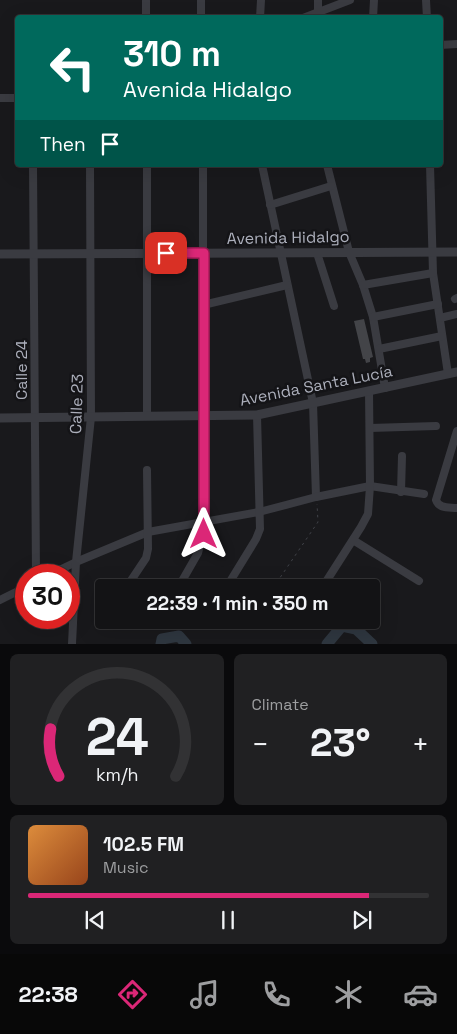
<!DOCTYPE html>
<html lang="en">
<head>
<meta charset="utf-8">
<style>
	body { margin:0; font-family:"Space Grotesk",sans-serif; background:#202022; color:#f1f3f6; height:100vh; display:flex; flex-direction:column; font-size:19px; white-space:nowrap }
	* { box-sizing:border-box; margin:0 }
	p { font-size:16px; color:#9d9ea0 }
	.icon { flex:none; width:28px; height:28px; fill:none; stroke:currentColor; stroke-width:2; stroke-linecap:round; stroke-linejoin:round }
	.map { position:relative; height:644px; overflow:hidden }
	.drawer { display:flex; flex-direction:column; gap:10px; padding:10px; background:#0a0a0c; flex:1 }
	.drawer>* { flex:none }
	.guide { position:absolute; left:15px; top:15px; width:428px; height:152px; border-radius:5px; box-shadow:0 5px 20px #0002,0 0 0 1px #323234; background:#00695c; color:#fff; overflow:hidden }
	.speed { position:absolute; left:15px; top:564px; display:flex; gap:10px; font-size:25px; font-weight:700; text-align:center }
	.speed>* { display:grid; place-content:center; width:65px; height:65px; border-radius:50%; background:#131315; box-shadow:0 5px 20px #0002,0 0 0 1px #323234; line-height:1 }
	.speed .limit { border:8px solid #d22; background:#fff; color:#111 }
	.pin { position:absolute; display:grid; place-items:center; width:42px; height:42px; color:#fff; margin:-21px; border-radius:10px; box-shadow:0 2px 8px #0006 }
	.me { position:absolute; width:55px; margin:-28px; rotate:0deg; stroke-linejoin:round; filter:drop-shadow(0 0 4px #0008) }
	.turn { display:flex; align-items:center; gap:18px; height:105px; padding:0 25px; font-size:22px }
	.turn .icon { width:65px; height:65px; stroke-width:2.5 }
	.turn b { display:block; font-size:35px; line-height:42px }
	.then { display:flex; align-items:center; height:48px; padding:0 25px; background:#0003; gap:10px; font-size:19px }
	.big { font-size:38px; font-weight:700; line-height:1.1 }
	.drawer .tile { flex:1; display:flex; flex-direction:column; justify-content:center; gap:8px; min-width:0; padding:0 18px; border-radius:8px; background:#202022 }
	.drawer .dial { align-items:center; gap:0 }
	.dial svg { height:130px; overflow:visible; fill:none; stroke:#323234; stroke-width:7; stroke-linecap:round; text-anchor:middle }
	.dial text { fill:#f1f3f6; stroke:none }
	.song { display:flex; align-items:center; gap:15px }
	.cover { width:60px; height:60px; border-radius:8px; background:linear-gradient(135deg,hsl(30 70% 55%),hsl(20 70% 35%)) }
	.played { height:5px; border-radius:2px; background:linear-gradient(90deg,#db2777 85%,#323234 85%) }
	.keys { display:flex; justify-content:space-around; direction:ltr }
	.heat { display:flex; justify-content:space-between; align-items:center; font-size:28px; direction:ltr }
	.drawer .tiles { flex:1; display:grid; gap:10px; grid-template-columns:1fr 1fr }
	.tile:last-child { grid-column:span 2 }
	.trip { position:absolute; left:95px; top:579px; width:285px; height:50px; border-radius:5px; background:#131315; box-shadow:0 5px 20px #0002,0 0 0 1px #323234; font-weight:700; line-height:50px; text-align:center }
	.tabs { display:flex; height:80px; justify-content:space-around; align-items:center; background:#080808; color:#9d9ea0 }
	.tabs .icon { width:35px; height:35px }
	.tabs .on { color:#db2777 }
	.tabs b { font-size:22px; color:#f1f3f6 }
	.map>svg:first-child { display:block }
</style>
</head>
<body>
<div class="map">
<svg width="457" height="644" viewBox="0 0 457 644">
	<rect width="100%" height="100%" fill="#19191c"/>
	<g fill="none" stroke-linecap="round" stroke-linejoin="round">
		<g stroke="#2f3740" stroke-width="11">
			<path d="M161 644 162 639 179 636 186 644"/>
			<path d="M327 644 342 626 356 629 372 644"/>
		</g>
	</g>
	<path fill="#434448" d="M364 319 373 357 370 358V362L366 363 365 359H363L354 321Z"/>
	<g fill="none" stroke-linecap="round" stroke-linejoin="round">
		<path stroke="#404248" stroke-width="1" stroke-dasharray="2.5 4" stroke-linecap="butt" d="M273 588 318 522 317 504"/>
		<g stroke="#3a3b41" stroke-width="8">
			<path d="M201 0V18"/>
			<path d="M426 0 427 18"/>
			<path d="M146 18V1"/>
			<path d="M260 18 261 0"/>
			<path d="M303 18 350 0"/>
			<path d="M318 18V0"/>
			<path d="M373 18 374 0"/>
			<path d="M440 45 457 44"/>
			<path d="M0 98H18"/>
			<path d="M33 165 36 575"/>
			<path d="M147 165V416"/>
			<path d="M262 165 313 403 316 497"/>
			<path d="M327 165 349 252 363 285 373 317 385 388"/>
			<path d="M430 165 433 273 448 374"/>
			<path d="M270 205 331 186"/>
			<path d="M317 253 334 306"/>
			<path d="M363 285 433 273"/>
			<path d="M455 299 457 298"/>
			<path d="M203 305 287 285"/>
			<path d="M373 317 438 304"/>
			<path d="M440 318 457 314"/>
			<path d="M379 349 442 336"/>
			<path d="M370 428 436 426"/>
			<path d="M457 431 436 500C439 509 449 507 457 508"/>
			<path d="M401 492 402 456"/>
			<path d="M353 540 419 581"/>
			<path d="M49 575 76 562 148 532 259 512 316 497 370 486 424 494"/>
			<path d="M126 588 146 558 148 549 147 470"/>
			<path d="M178 588 198 553 203 534V165"/>
			<path d="M226 588 256 539 260 529 257 415"/>
			<path d="M322 588 361 527 368 514 370 486 369 391"/>
			<path d="M0 600 26 587"/>
			<path d="M72 644 76 562 91 417 90 165"/>
		</g>
		<g stroke="#3a3b41" stroke-width="9">
			<path d="M0 254 457 252"/>
			<path d="M0 418 257 415 457 372"/>
		</g>
	</g>
	<g fill="none" stroke-linecap="round" stroke-linejoin="round">
		<g stroke="#8e194d" stroke-width="12">
			<path id="route" d="M166 253H204V534"/>
		</g>
		<use href="#route" stroke="#db2777" stroke-width="9"/>
	</g>
	<g text-anchor="middle" stroke-width="5" stroke-linejoin="round" paint-order="stroke">
		<g font-size="16" fill="#acafbb" stroke="#141417">
			<text transform="translate(288 237) rotate(-1)" y="6">Avenida Hidalgo</text>
			<text transform="translate(21 370) rotate(-90)" y="6">Calle 24</text>
			<text transform="translate(316 385) rotate(-11)" y="6">Avenida Santa Lucía</text>
			<text transform="translate(76 404) rotate(-88)" y="6">Calle 23</text>
		</g>
	</g>
</svg>
<div class="speed"><div class="limit">30</div></div>
<div class="pin" style="left:166px;top:253px;background:#d93025"><svg class="icon" aria-label="arrive" viewBox="0 0 24 24"><path d="M6 21V4h12l-3 4 3 4H6"/></svg></div>
<svg class="me" style="left:204px;top:534px" viewBox="-20 -20 40 40"><path d="M0-17L14 15 0 8-14 15z" fill="#db2777" stroke="#fff" stroke-width="4"/></svg>
<div class="trip">22:39 · 1 min · 350 m</div>
<div class="guide">
<div class="turn"><svg class="icon" aria-label="left" viewBox="0 0 24 24"><path d="M17 20v-9H6M10 6l-5 5 5 5"/></svg><div><b>310 m</b>Avenida Hidalgo</div></div>
<div class="then">Then<svg class="icon" aria-label="arrive" viewBox="0 0 24 24"><path d="M6 21V4h12l-3 4 3 4H6"/></svg></div>
</div>
</div>
<section class="drawer">
<div class="tiles">
<div class="tile dial"><svg viewBox="0 0 100 80">
<path d="M14 69A42 42 0 1 1 86 69"/>
<path d="M14 69A42 42 0 0 1 9 40" stroke="#db2777"/>
<text x="50" y="56" font-size="32" font-weight="700">24</text>
<text x="50" y="72" font-size="11">km/h</text>
</svg></div>
<div class="tile"><p>Climate</p>
<div class="heat"><a>−</a><b class="big">23°</b><a>+</a></div>
</div>
<div class="tile">
<div class="song"><i class="cover"></i><div><b>102.5 FM</b><p>Music</p></div></div>
<div class="played"></div>
<div class="keys"><svg class="icon" aria-label="previous" viewBox="0 0 24 24"><path d="M18 5L8 12l10 7zM5 5v14"/></svg><svg class="icon" aria-label="pause" viewBox="0 0 24 24"><path d="M8 5v14M16 5v14"/></svg><svg class="icon" aria-label="next" viewBox="0 0 24 24"><path d="M6 5l10 7-10 7zM19 5v14"/></svg></div>
</div>
</div>
</section>
<nav class="tabs">
<b>22:38</b>
<svg class="icon on" aria-label="directions" viewBox="0 0 24 24"><path d="M12 3l9 9-9 9-9-9zM9 14v-3h6M13 9l2 2-2 2"/></svg>
<svg class="icon" aria-label="music" viewBox="0 0 24 24"><path d="M9 18V5l10-2v13"/><circle cx="6" cy="18" r="3"/><circle cx="16" cy="16" r="3"/></svg>
<svg class="icon" aria-label="phone" viewBox="0 0 24 24"><path d="M5 4h4l2 5-3 2q2 4 5 5l2-3 5 2v4C11 20 4 13 5 4z"/></svg>
<svg class="icon" aria-label="climate" viewBox="0 0 24 24"><path d="M12 3v18M4 7l16 10M4 17L20 7"/></svg>
<svg class="icon" aria-label="car" viewBox="0 0 24 24"><path d="M5 17H2v-5l4-1 3-4h7l3 4 3 1v5h-3M9 17h6M6 11h13"/><circle cx="7" cy="17" r="2"/><circle cx="17" cy="17" r="2"/></svg>
</nav>
</body>
</html>
